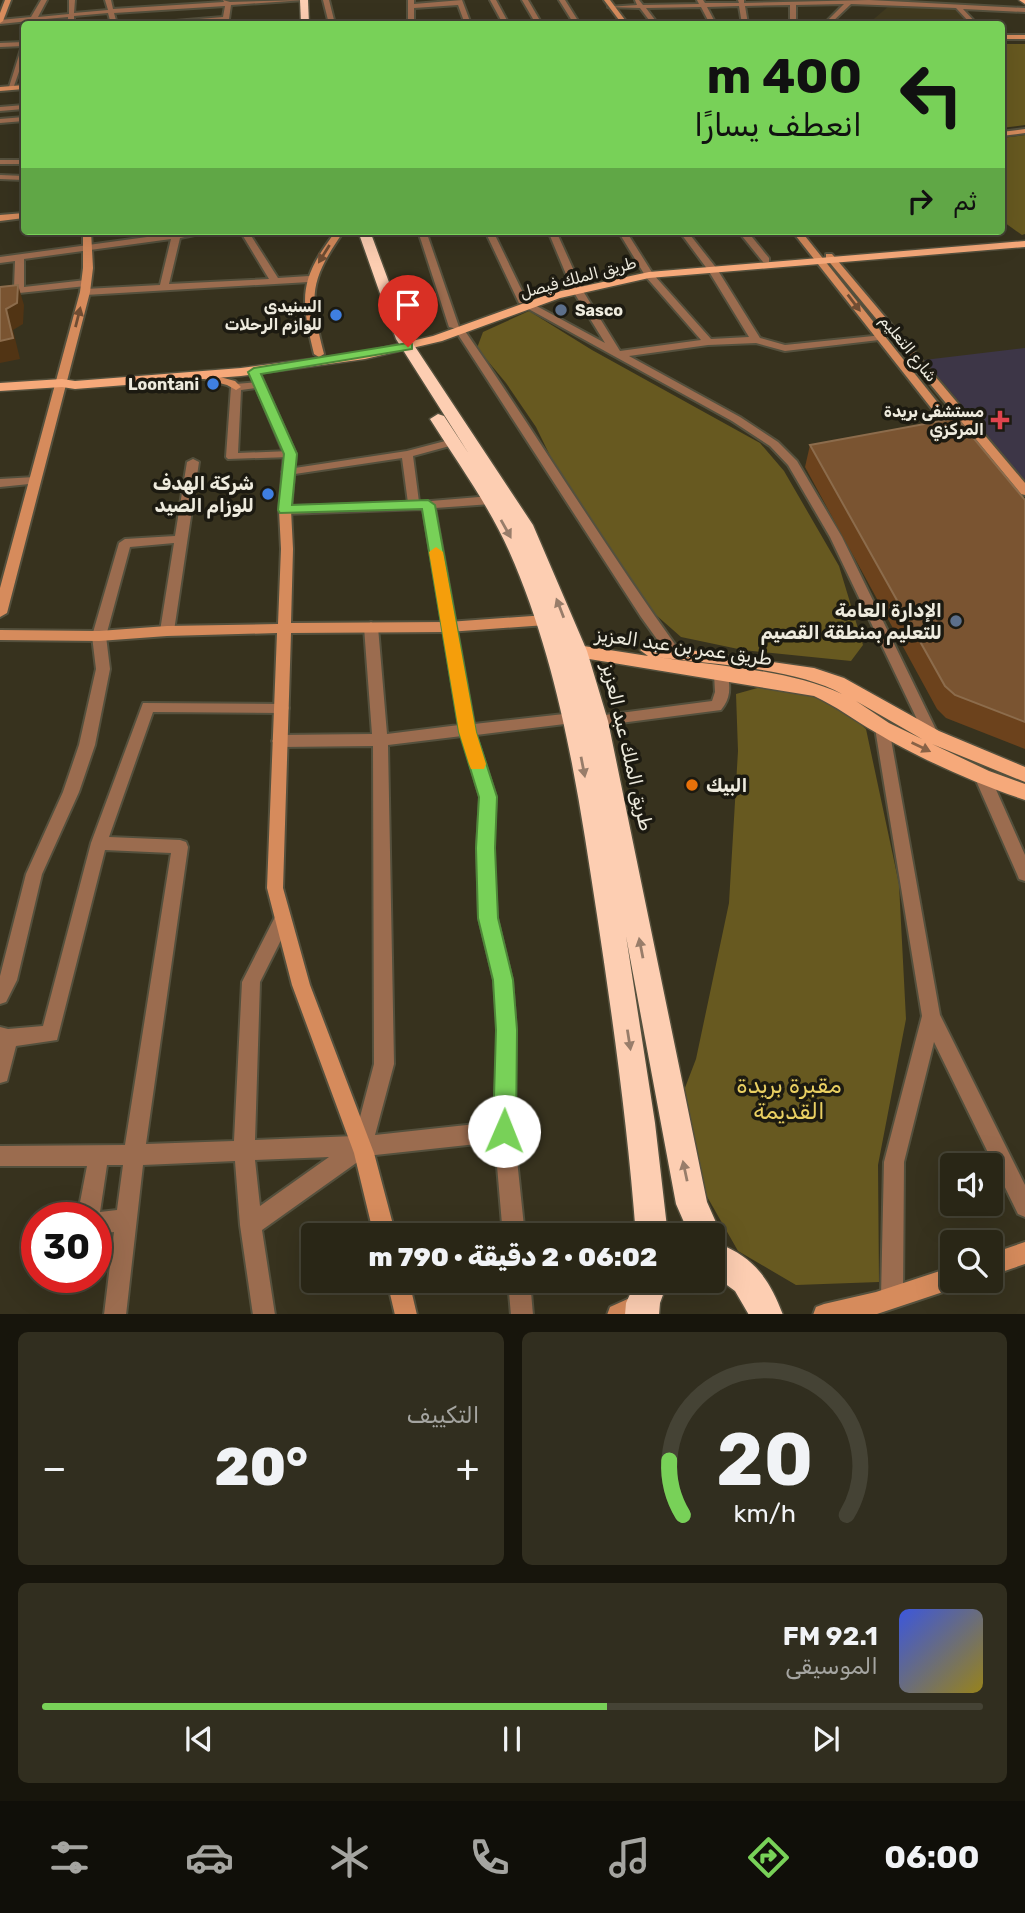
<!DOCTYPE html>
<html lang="ar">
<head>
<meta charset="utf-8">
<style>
	body { margin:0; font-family:Rubik,Vazirmatn,sans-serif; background:#312e1f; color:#f1f3f6; direction:rtl; height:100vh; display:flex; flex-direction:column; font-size:26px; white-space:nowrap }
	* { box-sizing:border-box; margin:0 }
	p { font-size:23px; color:#a5a5a1 }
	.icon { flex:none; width:38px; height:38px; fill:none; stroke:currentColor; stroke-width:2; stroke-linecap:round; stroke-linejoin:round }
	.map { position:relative; height:1314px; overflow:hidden; direction:ltr }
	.side { display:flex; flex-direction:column; gap:18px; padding:18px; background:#17150c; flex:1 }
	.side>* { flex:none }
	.banner { position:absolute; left:21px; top:21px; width:984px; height:214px; border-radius:7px; box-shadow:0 7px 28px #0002,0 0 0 2px #454335; direction:rtl; background:#78d158; color:#111; overflow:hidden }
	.fabs { position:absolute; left:940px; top:1153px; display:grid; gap:14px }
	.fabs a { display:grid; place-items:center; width:63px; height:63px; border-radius:7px; background:#292616; box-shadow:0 7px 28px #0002,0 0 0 2px #454335; font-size:35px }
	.speed { position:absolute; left:21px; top:1202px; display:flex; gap:14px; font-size:35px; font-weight:700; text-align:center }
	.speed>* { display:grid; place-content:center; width:91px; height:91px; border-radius:50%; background:#292616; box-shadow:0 7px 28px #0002,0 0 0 2px #454335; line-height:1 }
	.speed .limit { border:10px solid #d22; background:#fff; color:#111 }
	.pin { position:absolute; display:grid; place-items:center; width:60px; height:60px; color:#fff; margin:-72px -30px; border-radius:50% 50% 50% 0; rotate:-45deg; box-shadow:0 0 7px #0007 }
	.pin .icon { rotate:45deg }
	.me { position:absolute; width:77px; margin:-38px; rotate:1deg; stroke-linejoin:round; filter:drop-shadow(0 0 5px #0008) }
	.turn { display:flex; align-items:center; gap:24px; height:147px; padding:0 28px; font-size:32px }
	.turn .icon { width:91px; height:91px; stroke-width:2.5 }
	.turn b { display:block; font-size:49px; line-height:60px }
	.then { display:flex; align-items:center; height:66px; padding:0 28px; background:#0003; gap:14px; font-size:26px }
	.big { font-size:52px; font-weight:800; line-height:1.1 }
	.side .widget { flex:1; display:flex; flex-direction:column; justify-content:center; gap:10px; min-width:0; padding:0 24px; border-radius:10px; background:#312e1f }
	.side .dial { align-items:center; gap:0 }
	.dial svg { height:182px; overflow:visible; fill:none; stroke:#454335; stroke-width:7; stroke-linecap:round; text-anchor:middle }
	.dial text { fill:#f1f3f6; stroke:none }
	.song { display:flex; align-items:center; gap:21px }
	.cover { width:84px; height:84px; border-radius:10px; background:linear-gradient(135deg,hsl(230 70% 55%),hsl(50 70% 35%)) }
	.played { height:7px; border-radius:4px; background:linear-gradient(90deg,#78d158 60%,#454335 60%) }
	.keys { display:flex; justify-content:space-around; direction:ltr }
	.heat { display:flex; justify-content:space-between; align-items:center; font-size:38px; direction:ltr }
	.side .tiles { flex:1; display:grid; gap:18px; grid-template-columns:1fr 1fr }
	.widget:last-child { grid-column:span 2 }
	.trip { position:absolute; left:301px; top:1223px; width:424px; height:70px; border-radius:7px; background:#292616; box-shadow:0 7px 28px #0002,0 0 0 2px #454335; font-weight:800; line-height:70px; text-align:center; direction:rtl }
	.menu { display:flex; height:112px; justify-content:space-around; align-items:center; background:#100f09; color:#a5a5a1 }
	.menu .icon { width:49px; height:49px }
	.menu .active { color:#78d158 }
	.menu b { font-size:32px; color:#f1f3f6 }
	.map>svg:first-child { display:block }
</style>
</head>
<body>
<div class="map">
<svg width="1025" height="1315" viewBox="0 0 1025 1315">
	<rect width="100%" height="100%" fill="#37321e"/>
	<path fill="#413a1f" d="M897 5 955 9 968 24H868L889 6Z"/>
	<path fill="#3d3647" d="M1025 348V481L924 360Z"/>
	<g fill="#675920">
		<path d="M1001 44H1025V125L1001 128Z"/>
		<path d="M1025 135V234L1022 235 1001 220V138Z"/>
		<path d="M529 311 592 350 760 443 784 471 839 566 863 645 851 661 743 650 681 637 656 615 602 547 558 472 536 427 506 383 477 348 483 332Z"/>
		<path d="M761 687C807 693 831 695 866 729L899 884 906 1019 878 1165 879 1282 796 1285 738 1251 705 1193 683 1093 696 1059 729 903 738 751 736 694Z"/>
	</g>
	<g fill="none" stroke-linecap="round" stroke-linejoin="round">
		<g stroke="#54503d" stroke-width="4">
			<g id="street">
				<path d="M41 0H47L38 17 69 14V0H75L74 13 108 10 105 0H111L113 9 224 2 223 0 230 2 305 0 231 5 229 19 226 21 139 24 223 17 225 6 114 13 117 24H111L108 13 74 16V24H68V17L35 20 32 24H29V21L0 24V20L31 17Z"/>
				<path d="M323 0H329L335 24H329Z"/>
				<path d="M408 0H414V4L462 0 471 24H465L458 5 414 8V24H408Z"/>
				<path d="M490 0H496L509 24H503Z"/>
				<path d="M522 0H528L542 24H536Z"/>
				<path d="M559 0H565L580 24H574Z"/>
				<path d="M635 0H639L643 5 699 4 697 0H703L705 3H739L738 0H744V3L869 0 1025 8V12L963 9 977 24H971L956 8 851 4 830 24H824L844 4 796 5V24H790V5L745 6 748 24H742L739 6 707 7 716 24H710L701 7 646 8 658 24H652L640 8 608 7 637 5Z"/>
				<path d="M24 42V46L0 47V43Z"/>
				<path d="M24 47V57L14 86 9 87 21 49Z"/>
				<path d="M24 105V109L0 111V107Z"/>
				<path d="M24 117V121L0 123V119Z"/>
				<rect x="0" y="160" width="24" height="4"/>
				<path d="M0 175 24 176V180L0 179Z"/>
				<path d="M191 231H214L180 238 169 284 269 279 240 231H248L278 278 309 276 314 279 309 282 85 295 80 292 85 289 160 285 171 239 24 259V287L86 280 91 283 86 286 0 295V289L14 288 15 261 0 263V257Z"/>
				<path d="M418 231H426L459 327 457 329 449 327Z"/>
				<path d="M485 231H493L527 301 526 303H531L605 343 573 291 548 231H556L583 291 620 351 701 340 646 277 618 231H626L653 274 711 339 749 337 708 270 679 231H687L717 269 760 338 785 345 883 335V339L879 340 785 351 756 343 708 345 629 356 740 417 778 442 797 461 842 537 939 736 937 740H927L925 736 830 537 788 465 770 446 732 421 525 307 524 303H519Z"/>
				<path d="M738 231H747L769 258V262H763Z"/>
				<path d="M459 331H465C538 436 604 546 679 650L681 653 679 656H669L641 617 457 333Z"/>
				<path d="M259 382 263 383V387L241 390 238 453 290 451 296 454 290 457 228 459 226 457 231 387 236 384Z"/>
				<path d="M453 439 457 440V444L413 456 419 502 491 496 497 500 491 504 435 508 474 724 573 713 578 714 580 718 578 722 573 723 476 735 496 797 493 848 497 918 512 980 516 1030 514 1131 525 1236H503L495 1142 366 1156 262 1230 275 1315H253L240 1225 235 1161 143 1165 126 1315H104L114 1232 96 1234V1218H77L87 1166H0V1146L125 1145 171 853 105 850 57 1040 16 1046 7 1081 0 1083V1027L8 1029 43 1026 91 843 143 703 287 704 289 708 287 712 282 713 153 712 109 837 180 840 186 842 188 847 146 1144 234 1141 242 982 275 917 281 915 287 917 290 922 260 982 255 1140 355 1136 374 1064 373 746 280 747 275 745 272 741 275 737 280 735 372 734 364 627 371 622 378 627 387 734 459 725 423 509 285 514 279 510 285 506 408 503 402 458 288 475 282 472 288 469 407 451ZM462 736 480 797 477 848 479 918 494 980 498 1030 494 1122 375 1135 394 1064 388 745ZM329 1157 260 1206 255 1160ZM107 1165H123L117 1210 100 1212Z"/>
				<path d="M193 459 199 462 174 631 167 636 160 631 174 543 130 547 106 636 110 669 95 745 79 792 42 874 17 980 6 1002 0 1004V976L26 874 63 792 79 745 96 669 92 636 119 543 125 539 175 536 187 462Z"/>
				<path d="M35 477 39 479V483L0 487V479Z"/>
				<path d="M721 669 728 674C730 688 731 698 721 710L597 726 592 725 590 721 592 717 597 716 712 701 715 692 714 674Z"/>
				<path d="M882 722 887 724 889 728 940 1015 1025 1185V1217L1018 1214 934 1042 904 1162 903 1297 900 1305 892 1308 884 1305 881 1297 884 1162 922 1016 875 728 877 724Z"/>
				<path d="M982 770 987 772 990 776 1025 855V881L1019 879 1017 874 974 776 977 772Z"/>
				<path d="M508 1281H530L533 1315H511Z"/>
			</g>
		</g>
		<g stroke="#54503d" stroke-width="4">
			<g id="secondary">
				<path d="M5 0H11L3 21 0 23V13Z"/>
				<path d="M604 0H610L628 24H622Z"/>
				<rect x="1001" y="35" width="24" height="4"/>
				<path d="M24 85V89L0 91V87Z"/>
				<path d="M1025 129V133L1001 136V132Z"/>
				<path d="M24 213V218L0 221V215Z"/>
				<path d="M83 231H91L93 268 90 292 7 613 0 617V588L80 292 83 268Z"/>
				<path d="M336 231H344C309 281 309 296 324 354L319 357 314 354C300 296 299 280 336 231Z"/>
				<path d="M792 231H801L962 433V437H954Z"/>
				<path d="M826 254H832L1025 483V495L1021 494 826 258Z"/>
				<path d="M254 368 259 371 296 454 291 510 293 549 291 623 448 622 546 615 553 620 546 625 448 632 291 633 283 888 310 985 374 1153 396 1236H374L354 1153 292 985 267 888 277 633 167 636 99 641 0 640V630L99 631 167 626 278 624 281 549 279 510 284 454 249 371Z"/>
				<path d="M201 372 235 381 241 387 236 390 227 385 197 377V373Z"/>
				<path d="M1025 1242V1264L990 1276V1254Z"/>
				<path d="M952 1267V1281H962L960 1286 952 1289 874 1315H813L816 1307 824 1304 876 1292Z"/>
				<path d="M387 1281H409L417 1315H395Z"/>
				<path d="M641 1293 649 1296 652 1304 649 1312 643 1315H607L610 1307Z"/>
			</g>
		</g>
		<g stroke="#54503d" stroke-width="3">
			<g id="primary">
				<path d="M1019 0H1025V4Z"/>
				<path d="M1025 241V247L649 278 560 298 442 341 365 359 241 376 75 389 62 387 0 391V383L62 379 75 381 241 368 365 352 433 336 552 293 649 272Z"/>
				<path d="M649 644 814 668 844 678 939 731 1025 767V782L932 744 989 771 1025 784V800C977 784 918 758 875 732 854 720 836 706 814 696L577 657 568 651 577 645 648 656 640 650ZM656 657C709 664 797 668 842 694 788 669 715 666 656 657ZM856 701 922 739 889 723Z"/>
			</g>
		</g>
		<g stroke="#54503d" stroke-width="3">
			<g id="highway">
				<path d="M300 0H308L309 24H301Z"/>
				<path d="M358 231H370L410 339 533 525 587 651 608 721 707 1202 722 1236 719 1244C754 1257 770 1280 783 1315H749L735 1291 712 1274V1236H690L676 1204 626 936 655 1123 668 1236H636C628 1128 613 1021 597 915 578 791 560 666 509 551 488 504 457 462 430 419L438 414 444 416 469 454 396 339Z"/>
				<path d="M636 1281H668L660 1303 659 1315H625L626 1303Z"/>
			</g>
		</g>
		<use href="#street" fill="#9b6c4f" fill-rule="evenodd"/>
		<use href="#secondary" fill="#d68b5c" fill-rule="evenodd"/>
		<use href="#primary" fill="#f6a97a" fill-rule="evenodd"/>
		<use href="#highway" fill="#fdceb2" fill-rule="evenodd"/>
	</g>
	<path fill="#6c421c" d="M810 445 1025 500V749L946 718 937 709 805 467Z"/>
	<path fill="#513414" d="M18 285 24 305 23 324 13 330 20 359 0 363V341L6 309Z"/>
	<g fill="#7a5431" stroke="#8c6c4c" stroke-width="2">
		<path d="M18 285 17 303 6 309 13 338 0 341V287Z"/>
		<path d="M957 418 1025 500V722L955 695 945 686 810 445Z"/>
	</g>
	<defs><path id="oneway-solid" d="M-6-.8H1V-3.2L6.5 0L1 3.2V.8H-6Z" transform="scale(1.75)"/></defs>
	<g fill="#704d33">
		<use href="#oneway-solid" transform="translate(324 254) rotate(122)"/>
		<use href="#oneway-solid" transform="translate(854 303) rotate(53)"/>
		<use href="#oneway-solid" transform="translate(78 317) rotate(-76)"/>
	</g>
	<g fill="#987d6a">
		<use href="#oneway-solid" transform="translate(506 529) rotate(61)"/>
		<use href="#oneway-solid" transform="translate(560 608) rotate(-111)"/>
		<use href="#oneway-solid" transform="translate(583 767) rotate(79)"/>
		<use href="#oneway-solid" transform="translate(641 948) rotate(-101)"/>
		<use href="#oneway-solid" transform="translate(629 1040) rotate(81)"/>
		<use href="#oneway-solid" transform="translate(685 1171) rotate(-102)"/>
	</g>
	<use fill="#896246" href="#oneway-solid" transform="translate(921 747) rotate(26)"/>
	<path fill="#78d158" stroke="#4e8839" stroke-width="2" d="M408 343 412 344V349L261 374 297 454 292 505 428 500 435 505 476 732 497 797 495 848 498 918 513 980 517 1030 516 1131 512 1139 504 1142 496 1139 493 1131 496 1030 493 980 478 918 476 848 479 797 459 732 422 509 280 513 278 510 284 454 248 372 254 368Z"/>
	<path fill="#f59e0b" d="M436 547 443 552 476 732 486 764 484 769H471L469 764 459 732 429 552Z"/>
	<g fill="#5c6f8a" stroke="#1c1a11" stroke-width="2.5">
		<circle cx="561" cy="310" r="7"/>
		<circle cx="956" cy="621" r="7"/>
	</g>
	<g fill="#3f7fe0" stroke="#1c1a11" stroke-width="2.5">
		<circle cx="336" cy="315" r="7"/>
		<circle cx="213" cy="384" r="7"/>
		<circle cx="268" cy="494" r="7"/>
	</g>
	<path fill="#e0444e" stroke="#1c1a11" stroke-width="2.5" d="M996.5 409.5h7v7h7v7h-7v7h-7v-7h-7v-7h7z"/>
	<circle fill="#e8710a" stroke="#1c1a11" stroke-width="2.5" cx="692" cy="785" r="7"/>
	<g text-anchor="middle" stroke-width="7" stroke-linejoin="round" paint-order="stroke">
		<g font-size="16" fill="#eeebde" stroke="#1c1a11">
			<text transform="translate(578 277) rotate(-15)" y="6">طريق الملك فيصل</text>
			<text transform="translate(909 348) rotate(51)" y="6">شارع التعليم</text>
		</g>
		<g font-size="16" font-weight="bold" fill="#eeebde" stroke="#1c1a11" text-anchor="end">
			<text x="322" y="312">السنيدي<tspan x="322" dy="18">للوازم الرحلات</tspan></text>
			<text x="575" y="316" text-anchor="start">Sasco</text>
			<text x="199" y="390">Loontani</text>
			<text x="984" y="417">مستشفى بريدة<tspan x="984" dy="18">المركزي</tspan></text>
		</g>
		<g font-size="19" font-weight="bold" fill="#eeebde" stroke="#1c1a11" text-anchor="end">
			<text x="254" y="490">شركة الهدف<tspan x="254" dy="22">للوزام الصيد</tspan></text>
			<text x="942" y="617">الإدارة العامة<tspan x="942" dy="22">للتعليم بمنطقة القصيم</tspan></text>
			<text x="706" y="792" text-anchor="start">البيك</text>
		</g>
		<g font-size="19" fill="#eeebde" stroke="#1c1a11">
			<text transform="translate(684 646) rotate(8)" y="7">طريق عمر بن عبد العزيز</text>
			<text transform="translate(628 747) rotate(77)" y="7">طريق الملك عبد العزيز</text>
		</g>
		<g font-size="23" fill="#ead062" stroke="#1c1a11">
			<text x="789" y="1093">مقبرة بريدة<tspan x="789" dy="26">القديمة</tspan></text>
		</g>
	</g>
</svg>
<div class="fabs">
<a><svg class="icon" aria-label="sound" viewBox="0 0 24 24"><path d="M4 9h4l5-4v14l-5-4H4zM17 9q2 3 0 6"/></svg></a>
<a><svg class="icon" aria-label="search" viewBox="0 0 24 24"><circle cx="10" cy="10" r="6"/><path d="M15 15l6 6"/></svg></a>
</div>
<div class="speed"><div class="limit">30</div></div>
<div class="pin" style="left:408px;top:347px;background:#d93025"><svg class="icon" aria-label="arrive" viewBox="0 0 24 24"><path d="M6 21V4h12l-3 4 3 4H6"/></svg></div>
<svg class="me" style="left:504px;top:1131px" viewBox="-20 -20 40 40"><circle r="19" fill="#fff"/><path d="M0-13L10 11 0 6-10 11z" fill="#78d158"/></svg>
<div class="trip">06:02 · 2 دقيقة · 790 m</div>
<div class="banner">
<div class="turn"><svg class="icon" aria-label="left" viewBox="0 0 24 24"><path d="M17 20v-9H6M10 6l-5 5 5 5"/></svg><div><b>400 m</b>انعطف يسارًا</div></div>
<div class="then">ثم<svg class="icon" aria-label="right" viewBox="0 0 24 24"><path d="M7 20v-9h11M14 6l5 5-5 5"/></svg></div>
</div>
</div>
<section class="side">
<div class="tiles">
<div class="widget dial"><svg viewBox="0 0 100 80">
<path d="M14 69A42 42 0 1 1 86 69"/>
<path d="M14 69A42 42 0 0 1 8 45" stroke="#78d158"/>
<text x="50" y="56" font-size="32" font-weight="700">20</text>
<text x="50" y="72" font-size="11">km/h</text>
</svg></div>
<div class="widget"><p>التكييف</p>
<div class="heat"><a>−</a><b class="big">20°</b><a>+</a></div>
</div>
<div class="widget">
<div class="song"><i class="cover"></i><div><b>92.1 FM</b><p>الموسيقى</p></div></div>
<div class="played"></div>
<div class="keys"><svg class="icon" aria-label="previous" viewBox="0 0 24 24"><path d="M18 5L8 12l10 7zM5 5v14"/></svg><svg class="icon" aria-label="pause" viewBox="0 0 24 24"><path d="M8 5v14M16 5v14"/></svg><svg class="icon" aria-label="next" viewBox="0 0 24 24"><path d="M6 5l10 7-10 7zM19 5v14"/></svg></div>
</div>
</div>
</section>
<nav class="menu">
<b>06:00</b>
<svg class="icon active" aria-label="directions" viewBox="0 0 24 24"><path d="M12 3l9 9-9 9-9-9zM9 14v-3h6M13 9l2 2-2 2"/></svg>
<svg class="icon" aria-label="music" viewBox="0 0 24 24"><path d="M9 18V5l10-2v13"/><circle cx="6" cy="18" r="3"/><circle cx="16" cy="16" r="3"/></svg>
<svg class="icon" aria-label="phone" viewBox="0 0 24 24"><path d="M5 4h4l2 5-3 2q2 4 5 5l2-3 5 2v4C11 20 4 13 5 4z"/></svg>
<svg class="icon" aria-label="climate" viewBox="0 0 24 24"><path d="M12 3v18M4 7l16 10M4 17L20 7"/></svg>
<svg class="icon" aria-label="car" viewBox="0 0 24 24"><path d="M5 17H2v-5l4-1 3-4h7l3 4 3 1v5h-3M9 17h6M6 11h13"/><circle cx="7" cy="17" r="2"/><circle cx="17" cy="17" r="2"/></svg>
<svg class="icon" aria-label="filters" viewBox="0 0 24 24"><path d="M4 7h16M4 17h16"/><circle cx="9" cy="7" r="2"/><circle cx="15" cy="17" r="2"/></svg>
</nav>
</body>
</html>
